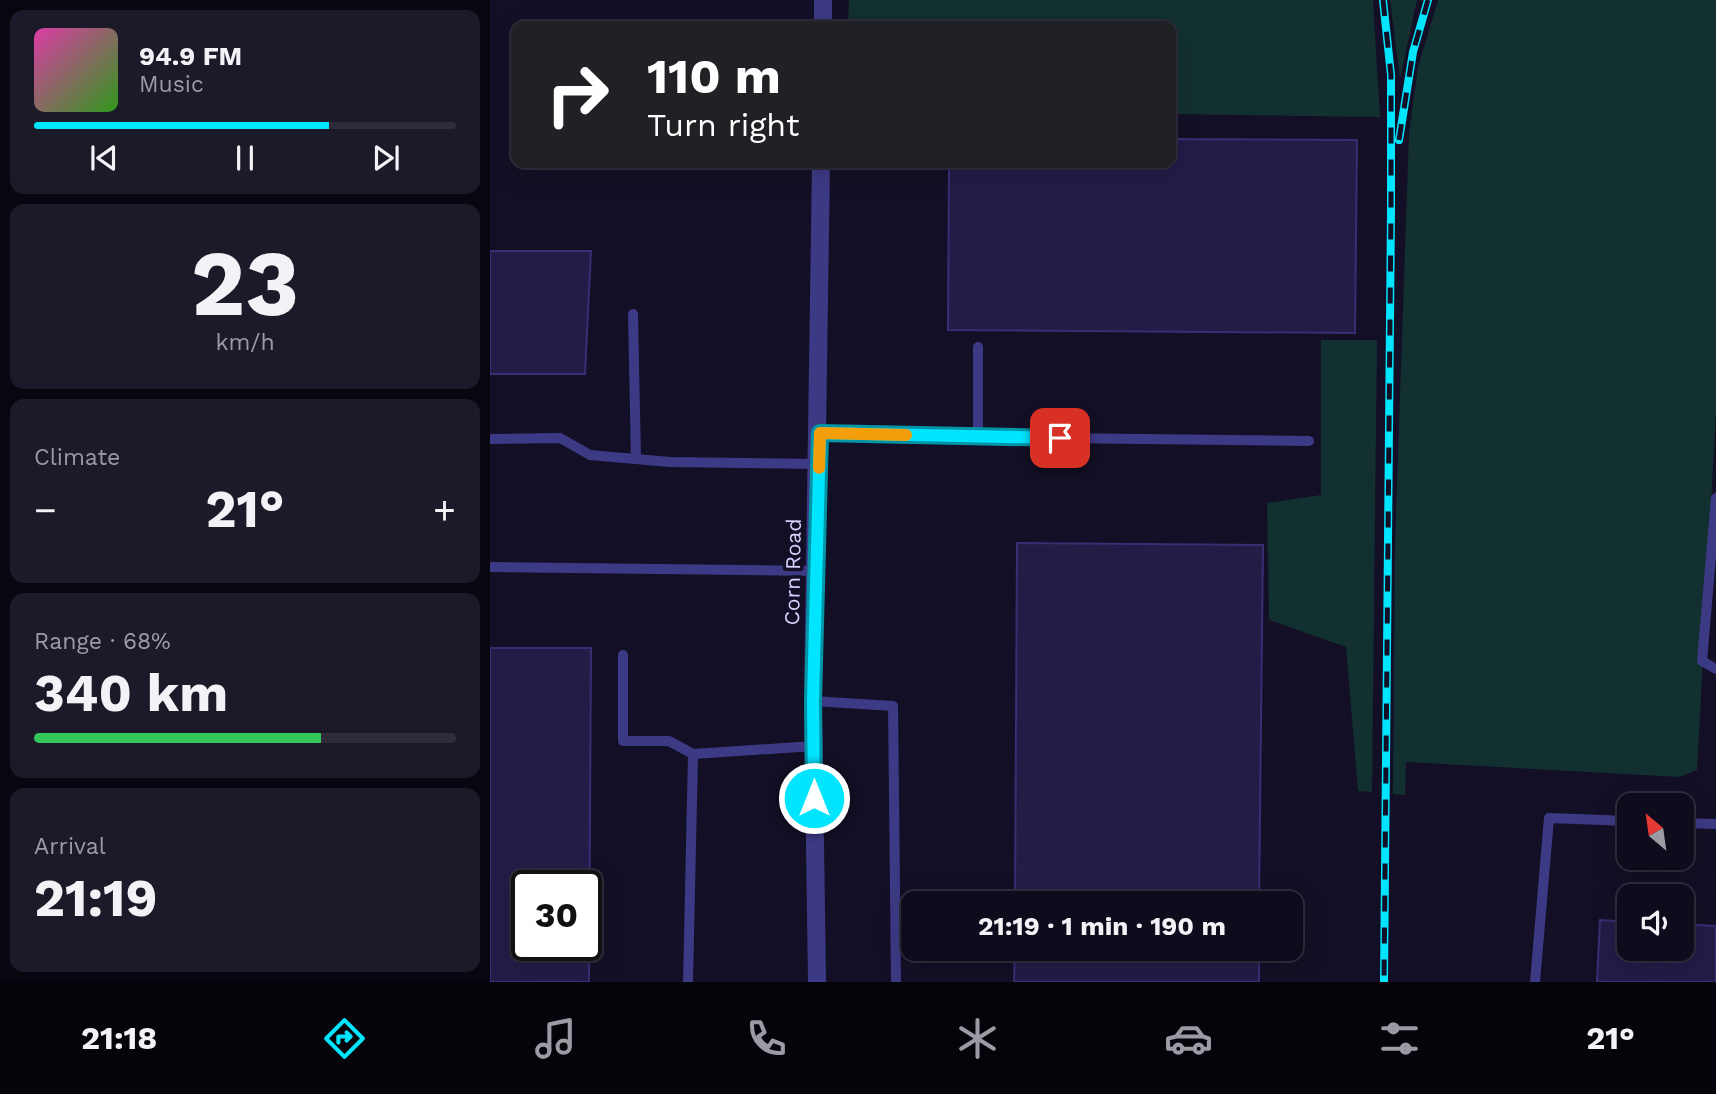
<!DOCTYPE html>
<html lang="en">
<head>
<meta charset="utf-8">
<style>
	body { margin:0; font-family:"Work Sans",sans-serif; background:#1c1929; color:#f1f3f6; height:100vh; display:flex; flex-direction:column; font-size:26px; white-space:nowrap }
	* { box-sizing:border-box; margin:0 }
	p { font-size:23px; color:#9b9ba3 }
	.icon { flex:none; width:38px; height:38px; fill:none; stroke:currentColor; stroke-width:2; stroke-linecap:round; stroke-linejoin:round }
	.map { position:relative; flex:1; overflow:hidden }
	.side { display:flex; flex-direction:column; gap:10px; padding:10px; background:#08060f; width:490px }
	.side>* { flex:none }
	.banner { position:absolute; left:21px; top:21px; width:665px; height:147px; border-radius:14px; box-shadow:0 7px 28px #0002,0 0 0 2px #2e2b3b; background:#202124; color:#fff; overflow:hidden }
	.needle { width:46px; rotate:331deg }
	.fabs { position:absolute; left:1127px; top:793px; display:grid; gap:14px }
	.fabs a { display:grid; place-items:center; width:77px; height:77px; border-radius:14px; background:#0e0b1c; box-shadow:0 7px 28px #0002,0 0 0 2px #2e2b3b; font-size:35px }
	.speed { position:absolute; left:21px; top:870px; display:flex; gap:14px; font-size:35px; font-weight:700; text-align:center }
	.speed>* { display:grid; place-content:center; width:91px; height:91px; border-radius:50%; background:#0e0b1c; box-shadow:0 7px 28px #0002,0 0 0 2px #2e2b3b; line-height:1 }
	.speed .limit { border:4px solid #111; border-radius:10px; background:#fff; color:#111 }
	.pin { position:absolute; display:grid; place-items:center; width:60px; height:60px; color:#fff; margin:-30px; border-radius:14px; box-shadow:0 4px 10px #0006 }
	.me { position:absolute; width:77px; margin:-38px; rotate:0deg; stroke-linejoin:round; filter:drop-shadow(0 0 5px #0008) }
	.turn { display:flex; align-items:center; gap:24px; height:147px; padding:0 21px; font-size:32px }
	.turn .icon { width:91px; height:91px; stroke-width:2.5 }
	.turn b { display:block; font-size:49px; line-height:60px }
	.big { font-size:52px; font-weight:700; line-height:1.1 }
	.side .widget { flex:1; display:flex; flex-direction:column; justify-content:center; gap:10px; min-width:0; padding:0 24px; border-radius:14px; background:#1c1929 }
	.side .dial { align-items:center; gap:0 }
	.dial b { font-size:91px; line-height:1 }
	.song { display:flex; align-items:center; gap:21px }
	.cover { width:84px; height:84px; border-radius:10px; background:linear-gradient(135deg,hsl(320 70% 55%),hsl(110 70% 35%)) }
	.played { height:7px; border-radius:4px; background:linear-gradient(90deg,#00e5ff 70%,#2e2b3b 70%) }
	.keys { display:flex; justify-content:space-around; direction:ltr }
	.heat { display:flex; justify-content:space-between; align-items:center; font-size:38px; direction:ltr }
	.charge { height:10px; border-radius:5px; background:linear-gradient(90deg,#34c759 68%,#2e2b3b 0) }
	.trip { position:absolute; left:411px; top:891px; width:402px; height:70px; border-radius:14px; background:#0e0b1c; box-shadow:0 7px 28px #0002,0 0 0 2px #2e2b3b; font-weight:700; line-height:70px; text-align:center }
	.tabs { display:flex; height:112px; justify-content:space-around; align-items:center; background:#06040b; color:#9b9ba3 }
	.tabs .icon { width:49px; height:49px }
	.tabs .active { color:#00e5ff }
	.tabs b { font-size:32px; color:#f1f3f6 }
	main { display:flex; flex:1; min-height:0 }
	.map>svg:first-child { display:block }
</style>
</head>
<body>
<main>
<section class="side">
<div class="widget">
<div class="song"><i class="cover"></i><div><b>94.9 FM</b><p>Music</p></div></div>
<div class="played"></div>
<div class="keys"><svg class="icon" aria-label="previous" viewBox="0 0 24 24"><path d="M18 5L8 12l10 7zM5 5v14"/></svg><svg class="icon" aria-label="pause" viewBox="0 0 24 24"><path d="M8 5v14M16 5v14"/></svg><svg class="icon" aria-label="next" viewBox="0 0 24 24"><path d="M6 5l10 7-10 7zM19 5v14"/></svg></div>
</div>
<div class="widget dial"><b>23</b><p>km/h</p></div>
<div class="widget"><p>Climate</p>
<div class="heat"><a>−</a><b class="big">21°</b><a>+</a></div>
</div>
<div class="widget"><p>Range · 68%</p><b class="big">340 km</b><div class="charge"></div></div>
<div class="widget"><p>Arrival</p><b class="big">21:19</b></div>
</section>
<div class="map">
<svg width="1226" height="982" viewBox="0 0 1226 982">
	<rect width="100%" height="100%" fill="#130f26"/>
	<g fill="#12302f">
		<path d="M359 0H883L890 117 681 114V26H358Z"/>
		<path d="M900 0H927L910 79Z"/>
		<path d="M948 0H1226V411L1207 770 1190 777 916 762 915 795 903 794 905 543 919 133 928 67Z"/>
		<path d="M831 340H887L882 792 868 791 856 647 779 620 777 503 831 495Z"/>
	</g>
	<g fill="#241b47" stroke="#3b2d73" stroke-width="2" fill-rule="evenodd">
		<path d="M681 139 867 140 865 333 458 330 459 163H681Z"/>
		<path d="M0 251H101L95 374H0Z"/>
		<path d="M527 543 773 545 769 903H525Z"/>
		<path d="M0 648H101L99 982H0ZM37 886H96V945H37Z"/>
		<path d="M1110 920 1139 922V948H1192V924L1226 926V982H1107Z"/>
		<path d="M525 948H769V982H524Z"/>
	</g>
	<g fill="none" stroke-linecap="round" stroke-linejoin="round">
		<g stroke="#3d3a85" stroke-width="10">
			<path d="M143 314 146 459"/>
			<path d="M329 433 488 437V347"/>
			<path d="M488 437 819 441"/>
			<path d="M0 439 70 438 100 455 180 462 329 464"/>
			<path d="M1226 498 1212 661 1226 669"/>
			<path d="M0 567 326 571"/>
			<path d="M133 655V741H179L203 754 324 746"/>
			<path d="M323 701 403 706 406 982"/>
			<path d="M1192 823 1226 824"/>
			<path d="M198 982 203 754"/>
			<path d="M1045 982 1059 818 1139 821"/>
		</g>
		<g stroke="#3d3a85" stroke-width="18">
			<path d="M333 26V0"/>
			<path d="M327 982 323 701 331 163"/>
		</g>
		<g stroke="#00e5ff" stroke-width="8">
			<g id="rail">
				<path d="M893 0 901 75V210L894 982"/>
				<path d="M909 140 923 52 938 0"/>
			</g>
		</g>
		<use href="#rail" stroke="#130f26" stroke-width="5" stroke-dasharray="16" stroke-linecap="butt"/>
	</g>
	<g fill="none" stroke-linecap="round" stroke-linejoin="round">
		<g stroke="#0095a6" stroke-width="18">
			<path id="route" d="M324 798 323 701 330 433 570 438"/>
		</g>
		<use href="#route" stroke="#00e5ff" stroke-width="12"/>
		<path stroke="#f59e0b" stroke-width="12" d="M329 468 330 433 416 435"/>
	</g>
	<g text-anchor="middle" stroke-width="7" stroke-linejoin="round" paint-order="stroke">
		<g font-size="21" fill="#d9d4ff" stroke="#130f26">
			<text transform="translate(303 572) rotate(-89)" y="7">Corn Road</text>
		</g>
	</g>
</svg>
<div class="fabs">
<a><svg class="needle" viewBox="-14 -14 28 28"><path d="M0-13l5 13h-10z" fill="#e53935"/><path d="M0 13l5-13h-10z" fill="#9b9ba3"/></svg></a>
<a><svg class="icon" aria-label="sound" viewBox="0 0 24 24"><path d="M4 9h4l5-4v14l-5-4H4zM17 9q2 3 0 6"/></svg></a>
</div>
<div class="speed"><div class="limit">30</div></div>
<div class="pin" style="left:570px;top:438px;background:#d93025"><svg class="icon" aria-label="arrive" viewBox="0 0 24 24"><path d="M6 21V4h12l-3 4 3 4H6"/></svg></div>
<svg class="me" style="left:324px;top:798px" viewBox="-20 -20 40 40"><circle r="17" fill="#00e5ff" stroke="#fff" stroke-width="3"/><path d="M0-11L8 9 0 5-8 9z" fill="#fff"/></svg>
<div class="trip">21:19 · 1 min · 190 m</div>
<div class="banner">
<div class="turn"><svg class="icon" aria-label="right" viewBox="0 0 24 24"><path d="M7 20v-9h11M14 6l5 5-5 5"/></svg><div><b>110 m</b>Turn right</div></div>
</div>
</div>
</main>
<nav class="tabs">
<b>21:18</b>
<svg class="icon active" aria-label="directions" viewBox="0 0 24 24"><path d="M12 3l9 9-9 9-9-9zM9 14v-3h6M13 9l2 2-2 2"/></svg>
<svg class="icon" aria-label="music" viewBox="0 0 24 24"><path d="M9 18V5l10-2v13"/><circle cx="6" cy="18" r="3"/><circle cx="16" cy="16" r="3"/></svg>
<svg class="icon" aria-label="phone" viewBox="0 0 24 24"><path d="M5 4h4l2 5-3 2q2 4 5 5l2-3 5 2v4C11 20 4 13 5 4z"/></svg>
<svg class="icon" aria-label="climate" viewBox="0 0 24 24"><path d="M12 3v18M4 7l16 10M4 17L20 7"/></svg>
<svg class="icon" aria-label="car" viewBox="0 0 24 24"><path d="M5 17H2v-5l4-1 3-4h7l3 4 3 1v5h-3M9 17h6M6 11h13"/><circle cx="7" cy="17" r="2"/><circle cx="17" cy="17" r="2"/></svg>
<svg class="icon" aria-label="filters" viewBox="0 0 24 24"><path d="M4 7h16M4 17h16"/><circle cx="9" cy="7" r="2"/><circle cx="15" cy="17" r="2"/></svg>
<b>21°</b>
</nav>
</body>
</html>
